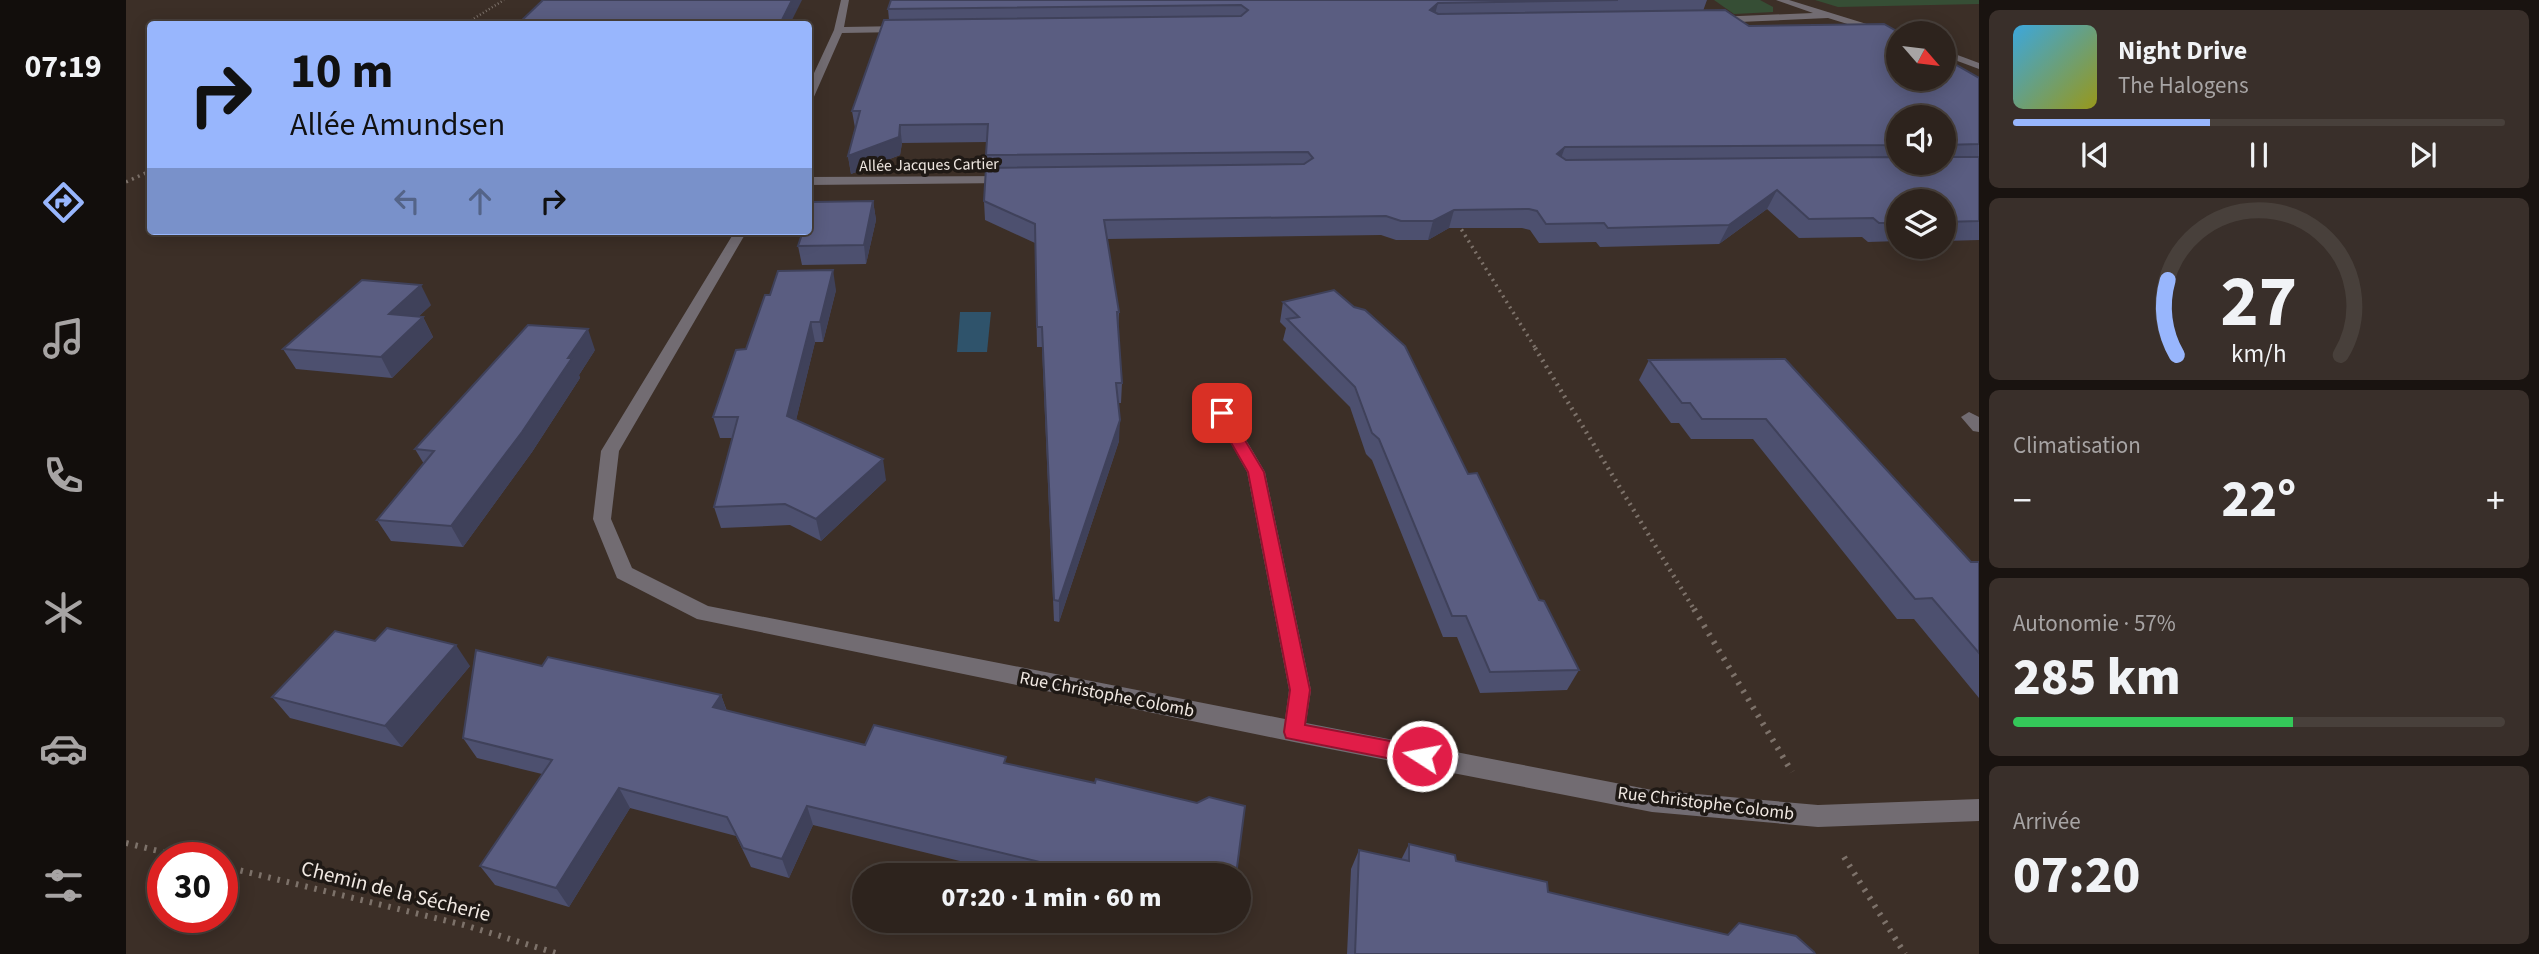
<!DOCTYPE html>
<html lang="fr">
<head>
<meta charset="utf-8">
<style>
	body { margin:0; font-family:"Source Sans 3",sans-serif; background:#392f2a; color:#f1f3f6; height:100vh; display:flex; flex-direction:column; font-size:26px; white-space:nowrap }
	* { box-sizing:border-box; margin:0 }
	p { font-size:23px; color:#a7a4a4 }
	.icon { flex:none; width:38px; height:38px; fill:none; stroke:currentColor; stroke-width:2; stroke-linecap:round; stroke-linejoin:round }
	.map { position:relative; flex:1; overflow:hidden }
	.side { display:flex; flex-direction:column; gap:10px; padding:10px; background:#191310; width:560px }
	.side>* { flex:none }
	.guide { position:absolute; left:21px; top:21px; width:665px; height:214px; border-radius:7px; box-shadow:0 4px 18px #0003,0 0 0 2px #48403b; background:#98b6fd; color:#111; overflow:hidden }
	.needle { width:46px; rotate:118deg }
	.controls { position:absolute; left:1760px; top:21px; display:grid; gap:14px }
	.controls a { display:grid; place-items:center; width:70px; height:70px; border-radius:50%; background:#2d231d; box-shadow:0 4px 18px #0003,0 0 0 2px #48403b; font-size:35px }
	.speed { position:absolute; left:21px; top:842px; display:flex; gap:14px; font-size:35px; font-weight:700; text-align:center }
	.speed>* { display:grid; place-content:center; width:91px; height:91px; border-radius:50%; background:#2d231d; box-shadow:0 4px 18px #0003,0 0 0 2px #48403b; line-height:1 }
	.speed .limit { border:10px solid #d22; background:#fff; color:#111 }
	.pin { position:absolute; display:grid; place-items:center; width:60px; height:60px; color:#fff; margin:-30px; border-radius:14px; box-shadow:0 4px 10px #0006 }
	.me { position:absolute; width:77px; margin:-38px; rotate:281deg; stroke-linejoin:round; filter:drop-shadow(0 0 5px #0008) }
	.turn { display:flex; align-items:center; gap:24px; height:147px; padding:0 28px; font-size:32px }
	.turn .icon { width:91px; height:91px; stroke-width:2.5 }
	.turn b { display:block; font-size:49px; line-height:60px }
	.lanes { display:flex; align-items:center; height:66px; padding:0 28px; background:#0003; justify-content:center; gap:35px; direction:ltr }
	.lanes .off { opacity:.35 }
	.big { font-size:52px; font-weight:800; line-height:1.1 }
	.side .widget { flex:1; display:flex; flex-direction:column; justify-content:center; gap:10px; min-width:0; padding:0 24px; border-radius:10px; background:#392f2a }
	.side .dial { align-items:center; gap:0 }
	.dial svg { height:182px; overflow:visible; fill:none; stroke:#48403b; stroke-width:7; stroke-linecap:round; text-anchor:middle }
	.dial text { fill:#f1f3f6; stroke:none }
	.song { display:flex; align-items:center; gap:21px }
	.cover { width:84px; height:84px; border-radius:10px; background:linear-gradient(135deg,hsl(200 70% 55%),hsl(60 70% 35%)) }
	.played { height:7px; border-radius:4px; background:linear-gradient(90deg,#98b6fd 40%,#48403b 40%) }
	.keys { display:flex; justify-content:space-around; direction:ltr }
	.heat { display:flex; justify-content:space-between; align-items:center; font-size:38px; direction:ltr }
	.charge { height:10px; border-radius:5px; background:linear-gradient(90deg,#34c759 57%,#48403b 0) }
	.trip { position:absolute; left:726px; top:863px; width:399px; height:70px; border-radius:35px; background:#2d231d; box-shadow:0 4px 18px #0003,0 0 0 2px #48403b; font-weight:800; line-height:70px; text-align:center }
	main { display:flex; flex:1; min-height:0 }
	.tab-bar { display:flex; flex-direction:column; width:126px; justify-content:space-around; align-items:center; background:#120e0c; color:#a7a4a4 }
	.tab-bar .icon { width:49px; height:49px }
	.tab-bar .current { color:#98b6fd }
	.tab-bar b { font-size:32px; color:#f1f3f6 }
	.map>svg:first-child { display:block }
</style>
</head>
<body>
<main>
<nav class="tab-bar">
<b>07:19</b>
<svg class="icon current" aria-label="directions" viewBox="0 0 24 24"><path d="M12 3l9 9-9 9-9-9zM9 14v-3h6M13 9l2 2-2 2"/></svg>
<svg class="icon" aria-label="music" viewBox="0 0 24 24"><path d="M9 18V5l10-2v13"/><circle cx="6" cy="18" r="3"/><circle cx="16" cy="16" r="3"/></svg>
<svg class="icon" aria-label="phone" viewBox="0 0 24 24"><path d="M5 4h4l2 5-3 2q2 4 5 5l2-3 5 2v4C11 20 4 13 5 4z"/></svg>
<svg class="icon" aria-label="climate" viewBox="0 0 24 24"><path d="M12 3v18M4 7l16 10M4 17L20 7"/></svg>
<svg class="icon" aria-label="car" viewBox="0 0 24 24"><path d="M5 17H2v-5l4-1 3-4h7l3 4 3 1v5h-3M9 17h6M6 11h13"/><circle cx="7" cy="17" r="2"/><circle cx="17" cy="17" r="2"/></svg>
<svg class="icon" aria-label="filters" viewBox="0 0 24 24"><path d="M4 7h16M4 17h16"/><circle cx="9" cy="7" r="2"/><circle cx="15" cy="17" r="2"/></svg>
</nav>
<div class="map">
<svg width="1853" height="954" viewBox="0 0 1853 954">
	<rect width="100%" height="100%" fill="#3c2f27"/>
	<g fill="#364e35">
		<path d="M1588 0H1634L1647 7V12L1608 14Z"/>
		<path d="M1689 0H1853V4L1712 7Z"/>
	</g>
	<path fill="#2f536b" d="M834 312H865L861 352H831Z"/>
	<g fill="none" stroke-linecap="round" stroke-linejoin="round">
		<path stroke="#7d726a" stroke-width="2.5" stroke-dasharray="1 2.5" stroke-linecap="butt" d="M339 24 378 0"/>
		<g stroke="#7d726a" stroke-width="3.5" stroke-dasharray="2 4.5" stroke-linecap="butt">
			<path d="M0 182 24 171"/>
			<path d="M1332 224 1410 349"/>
		</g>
		<path stroke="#7d726a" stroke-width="4.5" stroke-dasharray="2 5" stroke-linecap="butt" d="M1409 348 1569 611"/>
		<g stroke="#7d726a" stroke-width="6" stroke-dasharray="2.5 7" stroke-linecap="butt">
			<path d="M1568 609 1666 772"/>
			<path d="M0 843 61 858"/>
			<path d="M1718 857 1779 954"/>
			<path d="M96 866 338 925 433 954"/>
		</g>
		<g fill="#726c72" fill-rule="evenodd">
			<path d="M715 0H723L718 27 776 26 781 29 776 32 716 33 687 99 682 102V86L708 30Z"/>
			<path d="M1650 0H1663L1773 34V40L1702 18 1590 23 1585 20 1590 17 1687 13Z"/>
			<path d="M1818 50 1853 63V69L1818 56Z"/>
			<path d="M885 176V182L881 183 682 185V177Z"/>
			<path d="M609 231H621L493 451 485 519 506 568 582 606 1159 719 1163 690 1121 472 1088 413 1096 408 1102 409 1139 472 1185 690 1180 723 1526 790 1692 805 1853 799V821L1692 827 1526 812 1168 742 571 619 491 578 467 519 475 451Z"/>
			<path d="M1843 412 1853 417V432L1847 431 1835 417Z"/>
		</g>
	</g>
	<g fill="#4d506f" fill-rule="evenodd">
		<path d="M765 0H1581L1577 11 1623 26 1853 78V240L1818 241V201H1773V241L1742 242 1736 237 1673 238 1641 209 1593 244 1474 247 1470 242 1413 243 1404 230 1396 228H1323L1302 240H1270L1255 235 981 239 993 312 992 331 996 383 995 403H992L993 441 933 622 928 621 916 347H911L909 243 859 220 858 201 861 168V142L776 143 774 155 725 174 722 156 729 128 726 111 763 20 762 9ZM1773 117H1818V163H1773Z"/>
		<path d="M747 201 750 220 740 264 676 265 672 246Z"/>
		<path d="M710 290 697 342H689L670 420 760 480 695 541 664 525 595 528 588 507 606 438H594L587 417 620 349Z"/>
		<path d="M1157 302 1342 474 1453 670 1441 690 1354 693 1331 637H1317L1246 460 1240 454 1224 407 1157 340 1160 328 1154 322Z"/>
		<path d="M305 305 293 316 297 317 307 337 266 378 170 369 157 349Z"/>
		<path d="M469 350 453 375 454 378 406 452 337 547 265 541 251 520 298 464 289 449Z"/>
		<path d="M1659 359 1845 562H1853V698L1788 619H1771L1627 439H1565L1553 423H1545L1513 380 1523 360Z"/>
		<path d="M344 666 276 747 164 718 146 697Z"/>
		<path d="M416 666 595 695 601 711 739 745 881 763 1110 875H891L687 825 663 878 625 867 610 836 504 808 443 907 369 885 354 866 416 774 351 758 337 738Z"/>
		<path d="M1283 844 1330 861 1422 892 1601 935 1613 923 1689 954H1221L1225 869 1233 850 1275 860Z"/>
		<path d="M1052 920H1103L1100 932Z"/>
	</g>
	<g fill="#3f415a">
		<path d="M666 0H676L664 24H654Z"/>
		<path d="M1312 3 1308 18 1304 10Z"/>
		<path d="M774 125 776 143 774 155 725 174 722 156Z"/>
		<path d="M1439 147 1433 164 1431 154Z"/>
		<path d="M1651 190 1641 209 1593 244 1603 225Z"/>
		<path d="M747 201 750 220 740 264 738 245Z"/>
		<path d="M1328 210 1323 228 1302 240 1307 221Z"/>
		<path d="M707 270 710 290 697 342 694 322Z"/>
		<path d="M295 285 305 305 274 334 263 314Z"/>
		<path d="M297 317 307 337 266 378 255 357Z"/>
		<path d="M685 322 689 342 666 437 661 416Z"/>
		<path d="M462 329 469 350 453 375 454 378 406 452 337 547 325 526Z"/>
		<path d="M994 420 993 441 933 622V601Z"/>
		<path d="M757 459 760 480 695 541 690 519Z"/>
		<path d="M330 645 344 666 276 747 259 726Z"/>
		<path d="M595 695 602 715 587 707Z"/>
		<path d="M493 788 504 808 443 907 430 888Z"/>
		<path d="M681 806 687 825 663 878 656 859Z"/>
	</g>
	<g fill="#5a5d81" stroke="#3f415a" stroke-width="2">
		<path d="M417 0H666L654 24H392Z"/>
		<path d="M765 0H1492L1312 3 1304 10 1312 14 1599 10 1623 26 1758 24 1774 33H1773V79H1818V58L1853 78V144L1818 145V117H1773V145L1439 147 1431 154 1440 160 1773 157V163H1818V157H1853V221L1818 222V201H1773V223H1753L1747 218 1683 219 1651 190 1603 225 1482 228 1478 223 1420 224 1411 211 1403 209 1328 210 1307 221H1275L1260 216 978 220 993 312H991L996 383H990L994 420 933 601 928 600 916 327H911L909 224 858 201 860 168 1178 164 1187 158 1182 152 860 155 862 124 774 125 773 137 722 156 734 111H726L758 20 1115 16 1122 10 1115 5 762 9Z"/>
		<path d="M747 201 738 245 672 246 677 231H682V214L686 202Z"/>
		<path d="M707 270 694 322H685L661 416 757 459 690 519 659 504 588 507 612 417H587L610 350 620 349 639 295H644L652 271Z"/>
		<path d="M236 280 295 285 263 314 297 317 255 357 157 349Z"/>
		<path d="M1208 290 1228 307 1239 310 1279 346 1342 474 1351 473 1413 600 1418 601 1453 670 1364 672 1340 616H1326L1253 439 1246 433 1229 387 1161 319 1173 317 1157 302Z"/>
		<path d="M402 325 462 329 442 358H446L396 432 325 526 251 520 308 451 289 449Z"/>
		<path d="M1659 359 1845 562H1853V653L1806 598 1789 599 1640 419H1576L1564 403H1556L1523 360Z"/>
		<path d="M261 628 330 645 259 726 146 697 209 631 249 641Z"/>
		<path d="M350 650 416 666 422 657 595 695 587 707 739 745 748 725 880 757 878 763 969 783 970 779 1071 803 1083 797 1119 806 1110 875H946L947 870 681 806 656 859 617 848 601 817 493 788 430 888 354 866 426 760 337 738Z"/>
		<path d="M1283 844 1329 855 1330 861 1421 882 1422 892 1547 922 1602 935 1613 923 1670 936 1688 952 1689 954H1229L1233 850 1283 861Z"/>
	</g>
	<path fill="#e11d48" stroke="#92132f" stroke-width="2" d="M1096 408 1101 410 1138 472 1184 690 1179 725 1296 747 1303 750 1306 756 1303 763 1296 765 1160 738 1158 732 1164 690 1122 472 1088 413Z"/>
	<g text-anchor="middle" stroke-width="7" stroke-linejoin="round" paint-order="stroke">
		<g font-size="16" fill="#f0e8e2" stroke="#1f1915">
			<text transform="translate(803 164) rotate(-1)" y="6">Allée Jacques Cartier</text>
		</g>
		<g font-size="18" fill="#f0e8e2" stroke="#1f1915">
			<text transform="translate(981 694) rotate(11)" y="6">Rue Christophe Colomb</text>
			<text transform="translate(1580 803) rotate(7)" y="6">Rue Christophe Colomb</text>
		</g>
		<g font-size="21" fill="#f0e8e2" stroke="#1f1915">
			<text transform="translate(270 891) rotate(14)" y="7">Chemin de la Sécherie</text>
		</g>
	</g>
</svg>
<div class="controls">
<a><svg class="needle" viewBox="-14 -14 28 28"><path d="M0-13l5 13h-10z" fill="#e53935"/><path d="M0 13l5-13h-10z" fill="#a7a4a4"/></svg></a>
<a><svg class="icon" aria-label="sound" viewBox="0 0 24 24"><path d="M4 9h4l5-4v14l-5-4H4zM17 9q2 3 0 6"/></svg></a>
<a><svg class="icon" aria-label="layers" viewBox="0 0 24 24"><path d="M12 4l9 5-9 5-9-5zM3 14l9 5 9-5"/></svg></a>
</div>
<div class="speed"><div class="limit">30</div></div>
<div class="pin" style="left:1096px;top:413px;background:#d93025"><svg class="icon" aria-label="arrive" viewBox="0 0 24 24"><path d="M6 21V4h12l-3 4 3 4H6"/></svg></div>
<svg class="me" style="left:1296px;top:756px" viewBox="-20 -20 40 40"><circle r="17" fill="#e11d48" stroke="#fff" stroke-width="3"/><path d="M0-11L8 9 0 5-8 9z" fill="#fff"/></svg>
<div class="trip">07:20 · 1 min · 60 m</div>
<div class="guide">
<div class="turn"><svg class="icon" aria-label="right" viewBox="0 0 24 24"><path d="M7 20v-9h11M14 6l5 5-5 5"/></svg><div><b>10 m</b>Allée Amundsen</div></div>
<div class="lanes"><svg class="icon off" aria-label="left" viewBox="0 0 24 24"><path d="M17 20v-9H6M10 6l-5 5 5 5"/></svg><svg class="icon off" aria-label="ahead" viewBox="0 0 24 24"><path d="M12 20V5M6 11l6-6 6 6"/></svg><svg class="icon" aria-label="right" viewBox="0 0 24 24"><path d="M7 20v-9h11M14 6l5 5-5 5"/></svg></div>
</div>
</div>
<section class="side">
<div class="widget">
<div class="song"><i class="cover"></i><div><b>Night Drive</b><p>The Halogens</p></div></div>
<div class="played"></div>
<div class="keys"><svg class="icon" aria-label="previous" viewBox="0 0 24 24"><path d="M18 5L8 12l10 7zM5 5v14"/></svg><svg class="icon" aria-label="pause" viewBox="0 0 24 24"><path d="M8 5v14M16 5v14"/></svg><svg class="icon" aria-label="next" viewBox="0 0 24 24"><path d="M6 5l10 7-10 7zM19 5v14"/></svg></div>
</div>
<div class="widget dial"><svg viewBox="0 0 100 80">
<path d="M14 69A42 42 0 1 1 86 69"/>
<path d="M14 69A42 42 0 0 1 10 36" stroke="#98b6fd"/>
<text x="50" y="56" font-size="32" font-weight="700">27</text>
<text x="50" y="72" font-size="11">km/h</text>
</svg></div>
<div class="widget"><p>Climatisation</p>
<div class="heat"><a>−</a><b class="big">22°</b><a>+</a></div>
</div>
<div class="widget"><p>Autonomie · 57%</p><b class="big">285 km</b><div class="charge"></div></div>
<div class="widget"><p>Arrivée</p><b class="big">07:20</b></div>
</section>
</main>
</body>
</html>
